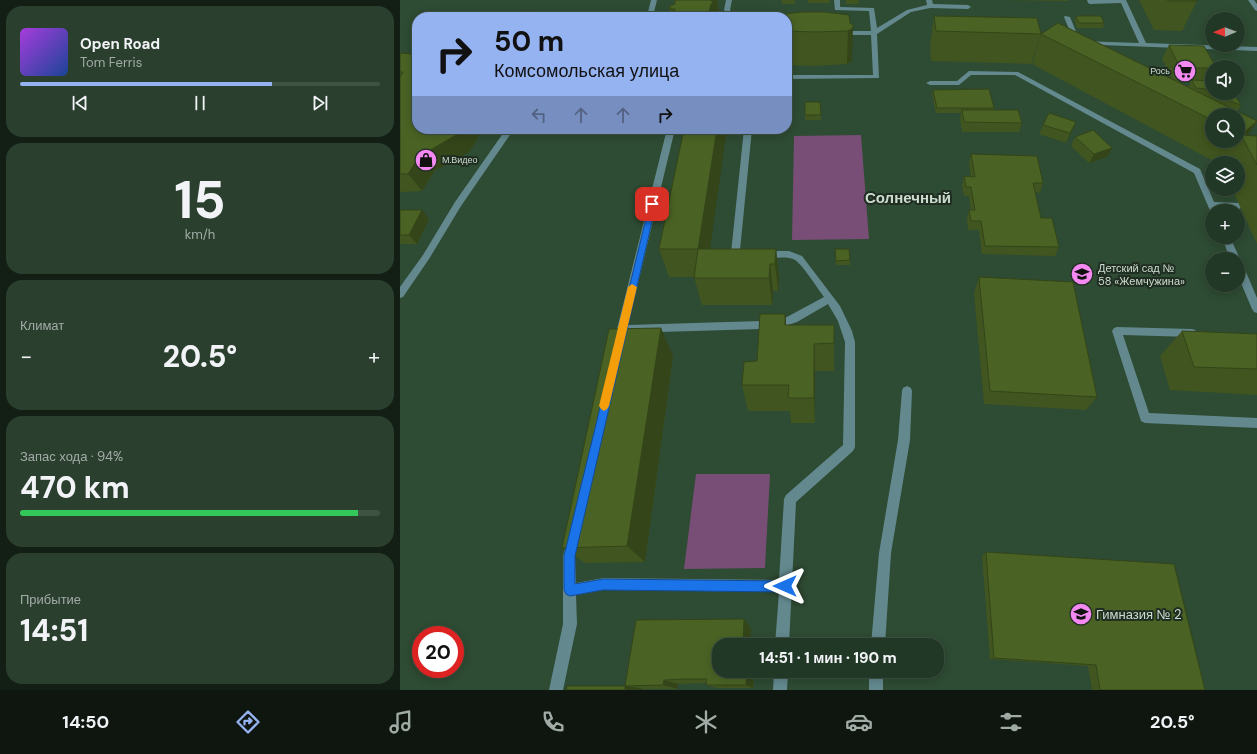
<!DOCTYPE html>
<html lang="ru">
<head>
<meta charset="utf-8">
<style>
	body { margin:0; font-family:"DM Sans",sans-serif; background:#2a3f2e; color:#f1f3f6; height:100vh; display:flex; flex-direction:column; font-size:15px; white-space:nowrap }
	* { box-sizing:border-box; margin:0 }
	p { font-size:13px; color:#a2aca7 }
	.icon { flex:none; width:22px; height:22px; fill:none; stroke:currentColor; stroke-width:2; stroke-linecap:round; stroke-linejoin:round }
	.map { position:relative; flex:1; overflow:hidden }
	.side { display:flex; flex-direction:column; gap:6px; padding:6px; background:#131f15; width:400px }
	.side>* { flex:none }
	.hud { position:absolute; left:12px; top:12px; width:380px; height:122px; border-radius:16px; box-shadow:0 2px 10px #0003,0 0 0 1px #3f5243; background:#95b2f1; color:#111; overflow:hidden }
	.needle { width:26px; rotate:269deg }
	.fabs { position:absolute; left:805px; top:12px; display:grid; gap:8px }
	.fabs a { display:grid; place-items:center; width:40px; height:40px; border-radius:50%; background:#223826; box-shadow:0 2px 10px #0003,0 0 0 1px #3f5243; font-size:20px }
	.speed { position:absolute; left:12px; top:626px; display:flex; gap:8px; font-size:20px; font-weight:700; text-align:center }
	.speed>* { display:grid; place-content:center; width:52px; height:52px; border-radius:50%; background:#223826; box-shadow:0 2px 10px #0003,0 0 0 1px #3f5243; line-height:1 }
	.speed .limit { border:6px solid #d22; background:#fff; color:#111 }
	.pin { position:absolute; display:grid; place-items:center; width:34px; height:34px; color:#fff; margin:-17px; border-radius:8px; box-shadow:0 2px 6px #0006 }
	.me { position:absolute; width:44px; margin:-22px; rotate:270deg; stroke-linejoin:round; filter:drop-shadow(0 0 3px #0008) }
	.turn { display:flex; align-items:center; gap:14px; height:84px; padding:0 16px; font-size:18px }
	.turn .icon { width:52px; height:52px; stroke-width:2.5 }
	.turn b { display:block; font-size:28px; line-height:34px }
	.lanes { display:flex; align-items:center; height:38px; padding:0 16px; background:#0003; justify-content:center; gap:20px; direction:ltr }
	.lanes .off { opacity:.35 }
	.big { font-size:30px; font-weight:800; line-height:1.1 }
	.side .widget { flex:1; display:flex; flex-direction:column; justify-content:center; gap:6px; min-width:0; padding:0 14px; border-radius:16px; background:#2a3f2e }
	.side .dial { align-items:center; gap:0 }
	.dial b { font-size:52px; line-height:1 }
	.song { display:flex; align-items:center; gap:12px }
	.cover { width:48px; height:48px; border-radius:6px; background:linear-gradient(135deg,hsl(280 70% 55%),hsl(220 70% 35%)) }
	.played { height:4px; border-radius:2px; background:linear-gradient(90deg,#95b2f1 70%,#3f5243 70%) }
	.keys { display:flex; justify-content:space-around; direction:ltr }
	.heat { display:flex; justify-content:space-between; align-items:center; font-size:22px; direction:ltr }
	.charge { height:6px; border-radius:3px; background:linear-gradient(90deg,#34c759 94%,#3f5243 0) }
	.trip { position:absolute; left:312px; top:638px; width:232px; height:40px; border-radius:16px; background:#223826; box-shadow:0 2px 10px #0003,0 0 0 1px #3f5243; font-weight:800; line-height:40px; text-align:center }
	.tab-bar { display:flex; height:64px; justify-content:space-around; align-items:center; background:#0e160f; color:#a2aca7 }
	.tab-bar .icon { width:28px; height:28px }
	.tab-bar .on { color:#95b2f1 }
	.tab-bar b { font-size:18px; color:#f1f3f6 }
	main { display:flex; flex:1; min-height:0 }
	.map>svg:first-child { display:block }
</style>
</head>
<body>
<main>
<section class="side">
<div class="widget">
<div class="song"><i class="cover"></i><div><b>Open Road</b><p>Tom Ferris</p></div></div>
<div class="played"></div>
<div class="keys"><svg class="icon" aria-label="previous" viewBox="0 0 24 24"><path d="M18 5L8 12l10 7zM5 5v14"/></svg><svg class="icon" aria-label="pause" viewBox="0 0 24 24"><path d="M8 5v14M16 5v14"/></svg><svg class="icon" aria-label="next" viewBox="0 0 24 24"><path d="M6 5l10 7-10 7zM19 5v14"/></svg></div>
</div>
<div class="widget dial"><b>15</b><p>km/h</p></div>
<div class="widget"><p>Климат</p>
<div class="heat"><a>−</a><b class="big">20.5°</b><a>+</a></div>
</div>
<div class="widget"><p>Запас хода · 94%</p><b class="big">470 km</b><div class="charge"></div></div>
<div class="widget"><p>Прибытие</p><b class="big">14:51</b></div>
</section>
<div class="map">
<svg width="857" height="690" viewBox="0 0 857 690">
	<rect width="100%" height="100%" fill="#2e4b33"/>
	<g fill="#784e76">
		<path d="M461 135 469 239 392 240 394 136Z"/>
		<path d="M296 474H370L365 568 284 569Z"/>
	</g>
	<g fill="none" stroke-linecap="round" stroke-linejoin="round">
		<g fill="#63898f" fill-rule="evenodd">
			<path d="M251 0H257L254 12 255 17H249L248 12Z"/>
			<path d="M326 0H332L330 10 336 17H330L324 10Z"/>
			<path d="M434 0H440V7L474 8 477 28 507 10 527 5 526 0H532L533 4 568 5 571 7 568 9 530 8 511 12 477 34 479 78 387 79V75H473L471 35H439L436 33 439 31H471L469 11 435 10Z"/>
			<path d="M687 0H726L746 43 857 47V51L675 44 664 17 665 16 670 17 680 41 739 43 721 3 690 4 688 3Z"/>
			<path d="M848 0H854L857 4V11L855 10Z"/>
			<path d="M569 71 618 72 800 169 814 202 839 203 843 206 839 209 817 208 818 211H812L811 213 794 173 615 75H571L559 85H530L526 83 530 81H557Z"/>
			<path d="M106 129H114L61 206 29 259 3 297 0 298V287L23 255 55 202Z"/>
			<path d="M267 129H275L228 325 361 321 385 318 424 297C418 289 402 264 395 260 385 254 364 262 359 254L363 251H389L402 256 440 306 452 331 455 342V447L453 451 396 502 389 645H375L379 592 203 590 176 595 177 624 163 690H149L163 624V556L169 536 173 534 177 536 179 540 175 556 176 583 203 578 379 580 384 499 386 495 443 445 445 342 438 321 428 304 397 322 385 326 361 329 226 333 223 344 219 345 215 344 214 341Z"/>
			<path d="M344 129H352L340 250 346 251 347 253C344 258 334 258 331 253Z"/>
			<path d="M822 237H830L840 259 838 261V259H830Z"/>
			<path d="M838 262 843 265 857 298V313L854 312 852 309 838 276Z"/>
			<path d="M717 327 792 329 795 330 797 333 795 336 792 337 723 335 749 413 857 418V428L745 423 741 421 712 331 714 328Z"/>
			<path d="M507 386 511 388 512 391 510 440 491 553 485 645H471L479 553 498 440 502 391 503 388Z"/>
			<path d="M374 671H388L387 690H373Z"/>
			<rect x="469" y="671" width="14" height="19"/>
		</g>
	</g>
	<g fill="#40551f" fill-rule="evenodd">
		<path d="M274 0H317L320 17H271L269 6 275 4Z"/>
		<rect x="382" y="0" width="13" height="4"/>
		<rect x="408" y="0" width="22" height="3"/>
		<path d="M446 0H459L458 4H446Z"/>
		<path d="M592 0H669L668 1Z"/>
		<path d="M739 0H796L797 1 782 31 754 30Z"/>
		<path d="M449 15 452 61 447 64 415 66 387 65V17Z"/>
		<path d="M534 16 641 34 631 64 531 61 530 46Z"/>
		<path d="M676 16 704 23 703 28H677L675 21Z"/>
		<path d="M641 34 772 79 762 59 769 45 812 67V77L810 81 841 105 837 111 857 122 847 135 857 136V244L832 189H838V163H817L632 64ZM777 82H791L788 87ZM812 115H838V141H812Z"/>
		<path d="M0 53 17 129H81L77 140 69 152 44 166 35 170 22 191 0 192Z"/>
		<path d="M533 90 594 108 593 110 622 123 619 132H562L560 119 561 113H536L532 94Z"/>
		<path d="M420 102 421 120H405V115Z"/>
		<path d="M676 122 666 143 639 134 643 125Z"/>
		<path d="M675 137 712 148 707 157 689 163 671 146Z"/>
		<path d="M571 154 643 183 640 193 635 192 641 218 659 247 655 256 582 254 579 230H568L567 219 569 210H571L569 196H564L562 186 564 176 571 177 569 164Z"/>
		<path d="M0 210H22L29 219 17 244H0Z"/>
		<path d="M259 249H376L379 277 378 291H373L372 305H302L294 277H269Z"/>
		<path d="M435 249 450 260V265H436Z"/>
		<path d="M579 277 697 397 686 410 584 404 574 293Z"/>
		<path d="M385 314 386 325 434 343V371H415V423H391L390 411H348L342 385 357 361Z"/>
		<path d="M782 331 857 334V395L770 390 760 356Z"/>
		<path d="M273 356 245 562 185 563 162 548Z"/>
		<path d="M586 552 805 690H692L688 666 590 659 582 556Z"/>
		<path d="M344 619 351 628 350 645H319V671H354L353 688H317L306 685 307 683 278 684V689H243L225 686Z"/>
	</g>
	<g fill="#344519">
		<path d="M303 0H317L320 17H310L309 12Z"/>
		<path d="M453 28 452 61 447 64 448 31Z"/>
		<path d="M676 122 672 131 666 143 670 133Z"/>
		<path d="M857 122 844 140 841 135Z"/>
		<path d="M62 129H81L77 140 69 152 44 166 35 170 22 191 8 174 22 152Z"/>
		<path d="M317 129H327L306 277 298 249Z"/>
		<path d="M712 148 707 157 689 163 694 154Z"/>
		<path d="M22 210 29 219 17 244 9 235Z"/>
		<path d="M376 249 379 277 378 291 375 264Z"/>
		<path d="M370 264 373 291 372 305 369 278Z"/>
		<path d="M385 314 388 343 385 325Z"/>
		<path d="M261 328 273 356 245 562 227 546Z"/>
		<path d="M414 344 415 371V423L414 398Z"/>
		<path d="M344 619 351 628 350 645H343Z"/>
		<path d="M347 671H354L353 688 346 685Z"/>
		<path d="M264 680 278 684V689L263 685Z"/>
		<path d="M225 686 243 689V690H225Z"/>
	</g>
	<g fill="#4a6324" stroke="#344519">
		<path d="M275 0H310L313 2 311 4 309 12H298V14L287 15 274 14 275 9H272L269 6 275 4Z"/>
		<path d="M767 0H796L797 1H768Z"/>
		<path d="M128 11 142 17H116Z"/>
		<path d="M401 12H424L449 15 450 23 453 25V28L448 31 414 32 387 31V17H375L376 15Z"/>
		<path d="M534 16 637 18 641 34 536 31Z"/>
		<path d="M676 16H701L704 23H679Z"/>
		<path d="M658 23 857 121 841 135 838 133V115H812V120L641 34Z"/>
		<path d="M769 45 804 46 816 67H812V68H780Z"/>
		<path d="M17 51V129H62L58 134 32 149 22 152 8 174H0V77L3 72H0V53L11 54Z"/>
		<path d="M792 80 812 81V93H834L841 105 809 93 806 89 796 88Z"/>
		<path d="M589 89 594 108H537L533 90Z"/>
		<path d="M405 102H420L421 115H405Z"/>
		<path d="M562 110H618L622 123 564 122Z"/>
		<path d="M649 113 676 122 670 133 643 125Z"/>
		<path d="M284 129H317L298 249H376L375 264H370L369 278H294L298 249H259Z"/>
		<path d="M693 130 712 148 694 154 675 137Z"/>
		<path d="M841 135 857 136V165Z"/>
		<path d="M571 154 637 156 643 183H633L641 218H652L659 247 585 246 581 221H571L569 210H575L571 187H566L564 176 575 177Z"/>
		<path d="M0 210H22L9 235H0Z"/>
		<path d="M435 249H449L450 260 436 261Z"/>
		<path d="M579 277 673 282 697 397 590 391Z"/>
		<path d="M360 314H385V325H434V343L414 344V398H388L389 385H342L344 362 357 361Z"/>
		<path d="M261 328 227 546 162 548 209 329Z"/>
		<path d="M782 331 857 334V369L794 367Z"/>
		<path d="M586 552 774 564 805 690H700L696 665 594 658Z"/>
		<path d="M344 619 343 645H319V671H347L346 685H306L307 679H285L264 680 263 685 225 686 236 620Z"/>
		<path d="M167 686H225V690H166Z"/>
	</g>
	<path fill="#1a73e8" stroke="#114b97" d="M250 202H255L256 204 175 556V584L203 579 385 581 389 582 391 586 389 590 385 592 203 590 170 596 166 594 164 590V556Z"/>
	<path fill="#f59e0b" d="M232 284 237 287 209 406 207 409 204 411 201 409 199 406 228 287Z"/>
	<defs>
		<g id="supermarket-disc" transform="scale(1.15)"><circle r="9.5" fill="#f489f1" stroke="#202d22"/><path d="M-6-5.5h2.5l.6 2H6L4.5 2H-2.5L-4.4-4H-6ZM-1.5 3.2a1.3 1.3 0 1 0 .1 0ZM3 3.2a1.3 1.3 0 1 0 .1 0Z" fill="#111"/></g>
		<g id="shop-disc" transform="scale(1.15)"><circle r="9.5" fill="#f489f1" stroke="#202d22"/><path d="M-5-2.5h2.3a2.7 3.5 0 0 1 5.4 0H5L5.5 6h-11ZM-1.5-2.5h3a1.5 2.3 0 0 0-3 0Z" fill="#111"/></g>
		<g id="school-disc" transform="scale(1.15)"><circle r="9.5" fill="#f489f1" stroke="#202d22"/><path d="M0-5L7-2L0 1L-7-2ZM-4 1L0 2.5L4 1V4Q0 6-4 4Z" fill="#111"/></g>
	</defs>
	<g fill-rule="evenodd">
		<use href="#supermarket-disc" x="785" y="71"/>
		<use href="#shop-disc" x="26" y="160"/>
		<use href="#school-disc" x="682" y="274"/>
		<use href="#school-disc" x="681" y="614"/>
	</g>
	<g text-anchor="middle" stroke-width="4" stroke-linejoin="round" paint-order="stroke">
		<g font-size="9" fill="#ccddce" stroke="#202d22" text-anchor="end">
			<text x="770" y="74">Рось</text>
			<text x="42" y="163" text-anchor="start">М.Видео</text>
		</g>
		<g font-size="11" fill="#ccddce" stroke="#202d22" text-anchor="start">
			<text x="698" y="272">Детский сад №<tspan x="698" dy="13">58 «Жемчужина»</tspan></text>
		</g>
		<g font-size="13" fill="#ccddce" stroke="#202d22" text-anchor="start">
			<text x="696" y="619">Гимназия № 2</text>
		</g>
		<g font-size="15" font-weight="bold" fill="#ccddce" stroke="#202d22">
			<text x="508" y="203">Солнечный</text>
		</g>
	</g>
</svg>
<div class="fabs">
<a><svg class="needle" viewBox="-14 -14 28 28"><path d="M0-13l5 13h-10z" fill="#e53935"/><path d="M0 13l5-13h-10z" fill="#a2aca7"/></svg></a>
<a><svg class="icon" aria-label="sound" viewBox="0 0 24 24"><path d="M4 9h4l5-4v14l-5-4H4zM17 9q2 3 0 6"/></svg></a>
<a><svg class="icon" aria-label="search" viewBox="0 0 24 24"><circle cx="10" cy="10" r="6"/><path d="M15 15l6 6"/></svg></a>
<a><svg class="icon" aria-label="layers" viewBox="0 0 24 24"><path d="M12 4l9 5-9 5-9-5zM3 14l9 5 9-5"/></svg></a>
<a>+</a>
<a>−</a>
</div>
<div class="speed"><div class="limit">20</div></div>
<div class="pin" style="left:252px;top:204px;background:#d93025"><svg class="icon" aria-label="arrive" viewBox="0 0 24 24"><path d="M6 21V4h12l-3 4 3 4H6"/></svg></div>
<svg class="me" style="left:385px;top:586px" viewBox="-20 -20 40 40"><path d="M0-17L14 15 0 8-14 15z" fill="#1a73e8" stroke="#fff" stroke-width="4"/></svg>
<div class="trip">14:51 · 1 мин · 190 m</div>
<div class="hud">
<div class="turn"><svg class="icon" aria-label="right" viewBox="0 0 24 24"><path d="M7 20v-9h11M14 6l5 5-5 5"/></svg><div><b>50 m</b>Комсомольская улица</div></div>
<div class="lanes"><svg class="icon off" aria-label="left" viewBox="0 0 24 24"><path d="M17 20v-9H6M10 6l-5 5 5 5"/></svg><svg class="icon off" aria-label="ahead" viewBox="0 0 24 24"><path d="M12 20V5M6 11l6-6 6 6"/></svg><svg class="icon off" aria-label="ahead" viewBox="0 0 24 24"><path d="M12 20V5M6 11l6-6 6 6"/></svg><svg class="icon" aria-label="right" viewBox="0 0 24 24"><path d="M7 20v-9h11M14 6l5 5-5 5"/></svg></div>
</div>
</div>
</main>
<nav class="tab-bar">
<b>14:50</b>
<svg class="icon on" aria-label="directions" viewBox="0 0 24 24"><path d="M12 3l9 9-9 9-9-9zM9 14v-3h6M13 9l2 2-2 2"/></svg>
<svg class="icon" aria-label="music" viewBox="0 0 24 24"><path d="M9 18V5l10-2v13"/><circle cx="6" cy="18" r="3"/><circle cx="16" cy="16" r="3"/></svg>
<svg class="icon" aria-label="phone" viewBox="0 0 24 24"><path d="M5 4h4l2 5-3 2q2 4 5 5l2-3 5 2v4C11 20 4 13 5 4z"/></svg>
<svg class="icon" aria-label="climate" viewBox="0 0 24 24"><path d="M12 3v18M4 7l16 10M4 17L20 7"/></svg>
<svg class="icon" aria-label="car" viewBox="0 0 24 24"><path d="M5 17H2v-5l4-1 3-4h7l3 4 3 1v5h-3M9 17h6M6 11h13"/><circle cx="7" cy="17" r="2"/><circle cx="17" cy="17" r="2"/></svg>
<svg class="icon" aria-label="filters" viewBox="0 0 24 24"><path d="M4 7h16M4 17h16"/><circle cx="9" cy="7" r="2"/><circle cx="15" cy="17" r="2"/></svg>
<b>20.5°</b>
</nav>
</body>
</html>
